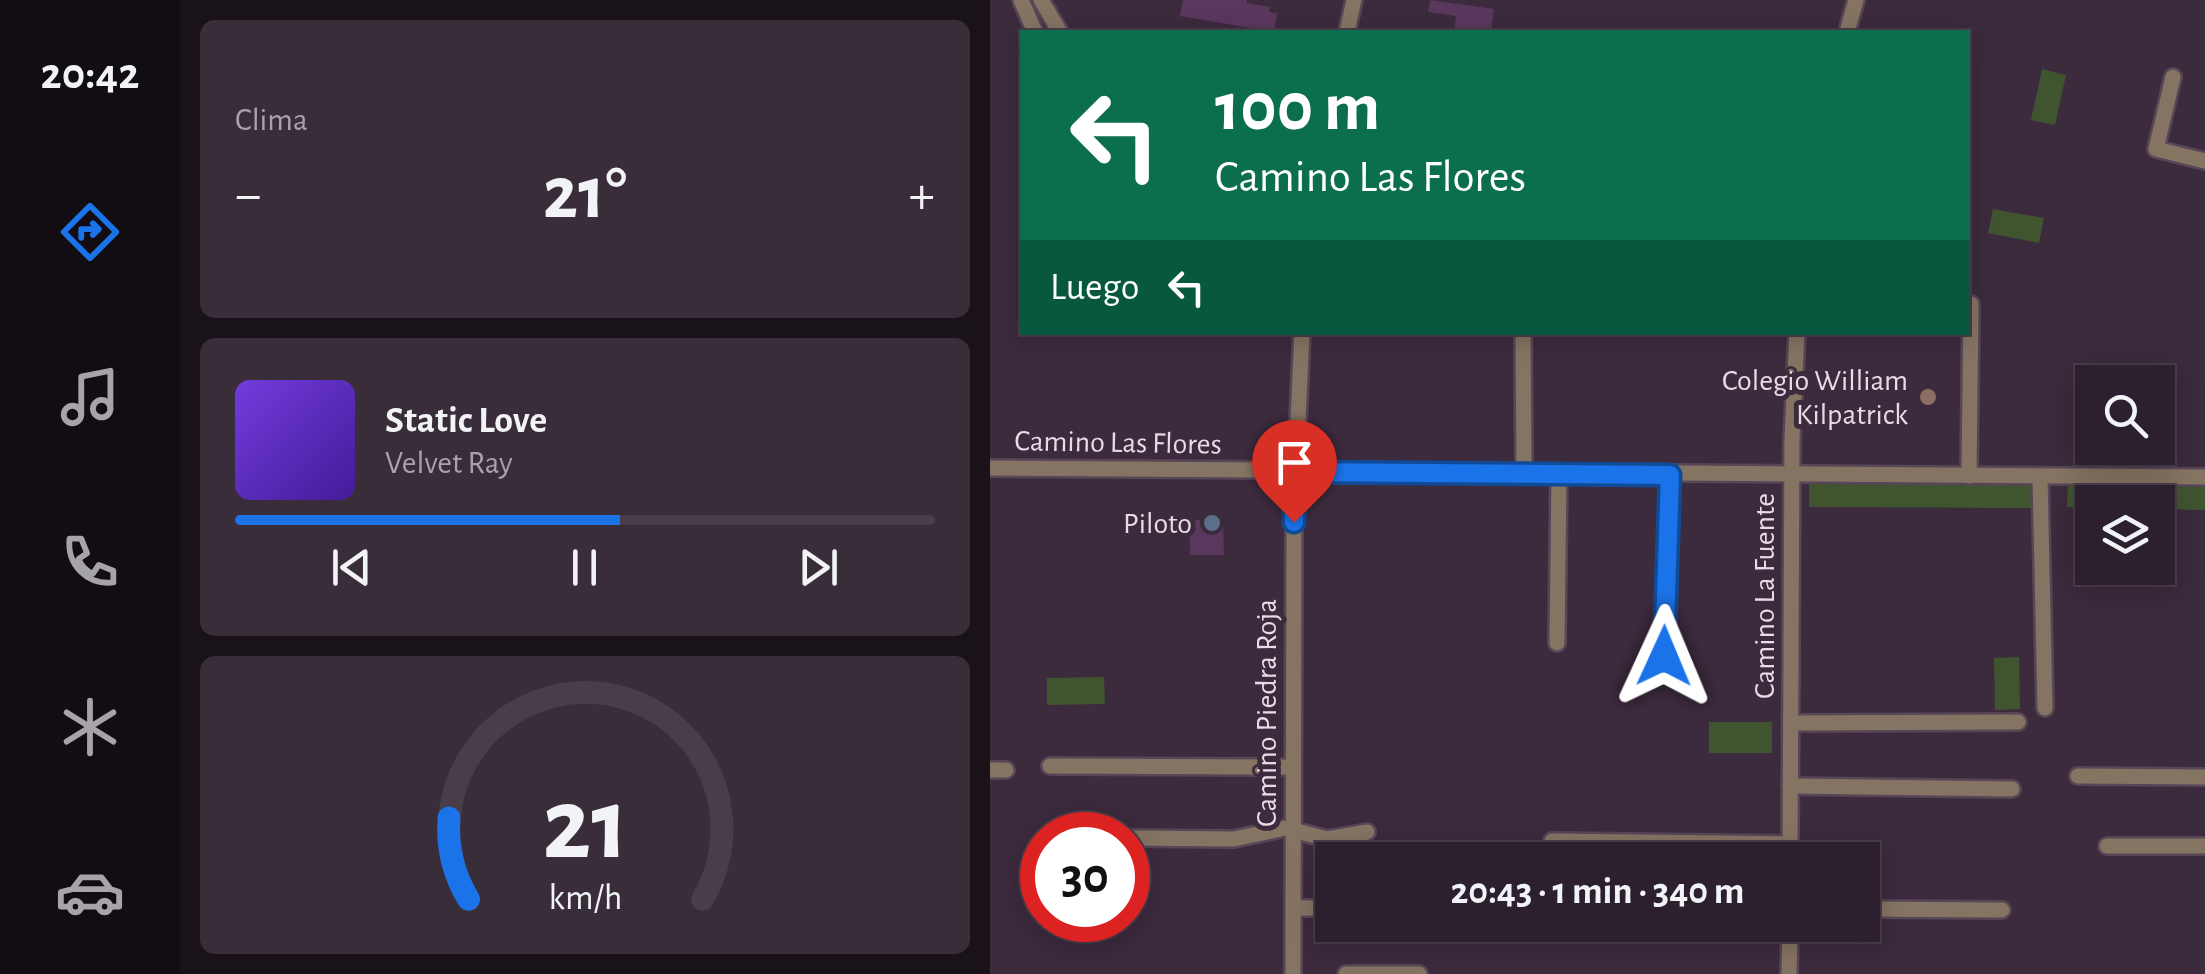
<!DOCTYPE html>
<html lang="es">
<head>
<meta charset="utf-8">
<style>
	body { margin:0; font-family:"Alegreya Sans",sans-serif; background:#392d3a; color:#f1f3f6; height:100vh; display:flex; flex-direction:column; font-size:38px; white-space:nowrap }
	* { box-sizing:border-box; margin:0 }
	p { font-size:32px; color:#a7a3aa }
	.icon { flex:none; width:55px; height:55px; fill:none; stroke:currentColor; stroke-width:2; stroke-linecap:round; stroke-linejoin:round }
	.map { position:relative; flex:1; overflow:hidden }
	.side { display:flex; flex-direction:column; gap:20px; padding:20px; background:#191219; width:810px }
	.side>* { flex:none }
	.top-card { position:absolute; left:30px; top:30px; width:950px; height:305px; border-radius:0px; box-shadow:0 5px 25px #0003,0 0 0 2px #483e4a; background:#0b6e4f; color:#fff; overflow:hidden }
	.tools { position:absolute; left:1085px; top:365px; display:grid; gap:20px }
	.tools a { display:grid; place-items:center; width:100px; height:100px; border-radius:0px; background:#2d202e; box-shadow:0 5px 25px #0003,0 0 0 2px #483e4a; font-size:50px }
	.speed { position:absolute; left:30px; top:812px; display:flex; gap:20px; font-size:50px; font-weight:700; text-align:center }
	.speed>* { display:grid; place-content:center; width:130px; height:130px; border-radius:50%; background:#2d202e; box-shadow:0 5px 25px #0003,0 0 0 2px #483e4a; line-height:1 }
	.speed .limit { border:15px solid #d22; background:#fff; color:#111 }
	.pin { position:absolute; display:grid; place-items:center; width:85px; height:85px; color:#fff; margin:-102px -42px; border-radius:50% 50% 50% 0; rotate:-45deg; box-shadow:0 0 10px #0007 }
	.pin .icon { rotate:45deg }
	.me { position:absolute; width:110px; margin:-55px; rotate:1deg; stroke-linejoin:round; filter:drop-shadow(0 0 8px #0008) }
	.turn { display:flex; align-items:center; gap:35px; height:210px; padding:0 30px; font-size:45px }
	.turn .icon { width:130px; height:130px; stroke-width:2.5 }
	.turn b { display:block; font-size:70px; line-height:85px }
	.then { display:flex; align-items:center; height:95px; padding:0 30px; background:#0003; gap:20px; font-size:38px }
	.big { font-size:75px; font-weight:600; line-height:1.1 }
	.side .widget { flex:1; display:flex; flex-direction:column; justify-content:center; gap:15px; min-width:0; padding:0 35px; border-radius:15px; background:#392d3a }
	.side .dial { align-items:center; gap:0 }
	.dial svg { height:260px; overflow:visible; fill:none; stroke:#483e4a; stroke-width:7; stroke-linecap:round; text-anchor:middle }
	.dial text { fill:#f1f3f6; stroke:none }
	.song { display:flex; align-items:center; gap:30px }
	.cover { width:120px; height:120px; border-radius:15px; background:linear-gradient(135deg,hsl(260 70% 55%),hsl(260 70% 35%)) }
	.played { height:10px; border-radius:5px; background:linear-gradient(90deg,#1a73e8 55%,#483e4a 55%) }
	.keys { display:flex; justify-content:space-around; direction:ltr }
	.heat { display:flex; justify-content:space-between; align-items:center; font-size:55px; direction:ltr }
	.trip { position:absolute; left:325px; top:842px; width:565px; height:100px; border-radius:0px; background:#2d202e; box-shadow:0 5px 25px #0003,0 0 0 2px #483e4a; font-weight:600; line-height:100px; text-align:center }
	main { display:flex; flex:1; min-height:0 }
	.menu { display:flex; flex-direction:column; width:180px; justify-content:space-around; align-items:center; background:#120d12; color:#a7a3aa }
	.menu .icon { width:70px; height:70px }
	.menu .on { color:#1a73e8 }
	.menu b { font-size:45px; color:#f1f3f6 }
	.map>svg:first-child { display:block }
</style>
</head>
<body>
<main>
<nav class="menu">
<b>20:42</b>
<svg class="icon on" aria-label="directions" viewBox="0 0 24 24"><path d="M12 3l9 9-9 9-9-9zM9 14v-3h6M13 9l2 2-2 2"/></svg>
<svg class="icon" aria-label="music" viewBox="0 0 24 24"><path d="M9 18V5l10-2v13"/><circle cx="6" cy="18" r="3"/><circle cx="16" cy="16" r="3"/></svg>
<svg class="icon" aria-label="phone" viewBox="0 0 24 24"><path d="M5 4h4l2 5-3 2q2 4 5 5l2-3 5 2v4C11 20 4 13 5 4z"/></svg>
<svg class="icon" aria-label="climate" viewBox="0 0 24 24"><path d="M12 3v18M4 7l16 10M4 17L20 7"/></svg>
<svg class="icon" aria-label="car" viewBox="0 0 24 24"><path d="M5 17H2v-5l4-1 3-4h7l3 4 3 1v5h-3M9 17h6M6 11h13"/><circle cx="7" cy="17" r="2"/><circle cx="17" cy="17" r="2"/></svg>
</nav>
<section class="side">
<div class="widget"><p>Clima</p>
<div class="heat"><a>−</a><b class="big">21°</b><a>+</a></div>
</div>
<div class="widget">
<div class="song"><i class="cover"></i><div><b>Static Love</b><p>Velvet Ray</p></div></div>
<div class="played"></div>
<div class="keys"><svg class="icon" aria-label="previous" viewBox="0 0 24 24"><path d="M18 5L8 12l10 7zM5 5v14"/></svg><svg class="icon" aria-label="pause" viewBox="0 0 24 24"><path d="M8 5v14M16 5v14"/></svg><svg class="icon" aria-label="next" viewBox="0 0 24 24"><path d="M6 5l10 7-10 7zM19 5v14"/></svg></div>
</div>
<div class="widget dial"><svg viewBox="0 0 100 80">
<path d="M14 69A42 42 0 1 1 86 69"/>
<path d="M14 69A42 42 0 0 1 8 44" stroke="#1a73e8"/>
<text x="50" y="56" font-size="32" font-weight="700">21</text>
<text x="50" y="72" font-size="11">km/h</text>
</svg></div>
</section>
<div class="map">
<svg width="1215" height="974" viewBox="0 0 1215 974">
	<rect width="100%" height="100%" fill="#3c2a3d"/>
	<g fill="#415430">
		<path d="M1052 69 1076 75 1065 125 1041 120Z"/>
		<path d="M1003 209 1054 218 1049 243 998 233Z"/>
		<path d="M819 481 1041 482V508L819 507Z"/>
		<path d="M1078 484 1215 486V510L1168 509V502H1102V507H1077Z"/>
		<path d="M1029 657 1030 709 1005 710 1004 658Z"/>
		<path d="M114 677 115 704 57 705V678Z"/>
		<rect x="719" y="722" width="63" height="31"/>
	</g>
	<g fill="#5a375d">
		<path d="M193 0H257V3L280 7 279 12 287 13 284 32 190 16Z"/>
		<path d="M440 0 504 9 501 32H464L466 16 438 12Z"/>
		<path d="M233 519 234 555H200L199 520Z"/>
	</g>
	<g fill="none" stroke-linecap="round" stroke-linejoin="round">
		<g stroke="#574658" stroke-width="20">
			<g id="minor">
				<path d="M31 0 45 32"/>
				<path d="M51 0 70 32"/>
				<path d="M357 32 364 0"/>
				<path d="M857 32 866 0"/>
				<path d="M1183 77 1166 149 1215 161"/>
				<path d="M533 332 534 473"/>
				<path d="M0 468 1215 477"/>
				<path d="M979 476 981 304"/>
				<path d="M1050 476 1055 708"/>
				<path d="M567 643 569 473"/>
				<path d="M674 661 679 475"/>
				<path d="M801 723 1028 722"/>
				<path d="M60 766 303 767"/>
				<path d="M0 770H16"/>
				<path d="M1088 776 1215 777"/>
				<path d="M800 786 1022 789"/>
				<path d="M138 838 244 839 295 828 337 839 377 832"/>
				<path d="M562 841 800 844"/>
				<path d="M1117 846H1215"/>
				<path d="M800 860 802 439 807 332"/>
				<path d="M304 908H342"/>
				<path d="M872 909 1012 910"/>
				<path d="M303 974 304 510 312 332"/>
				<path d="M356 974H429"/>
				<path d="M799 974 800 925"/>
			</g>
		</g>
		<use href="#minor" stroke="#867463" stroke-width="15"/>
	</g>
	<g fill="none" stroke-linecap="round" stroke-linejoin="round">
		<g stroke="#114b97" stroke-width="25">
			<path id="route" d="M304 522 305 472 680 475 674 656"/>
		</g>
		<use href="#route" stroke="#1a73e8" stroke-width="18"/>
	</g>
	<circle fill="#8d6e63" stroke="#3c2a3d" stroke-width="4" cx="938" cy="397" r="10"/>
	<circle fill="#5c6f8a" stroke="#3c2a3d" stroke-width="4" cx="222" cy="523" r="10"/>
	<g text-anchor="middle" stroke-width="10" stroke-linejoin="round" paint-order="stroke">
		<g font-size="30" fill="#e7dbe7" stroke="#3c2a3d" text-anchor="end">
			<text x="918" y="390">Colegio William<tspan x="918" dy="34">Kilpatrick</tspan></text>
			<text x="202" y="533">Piloto</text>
		</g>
		<g font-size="30" fill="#e7dbe7" stroke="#3c2a3d">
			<text transform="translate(128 442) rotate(1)" y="10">Camino Las Flores</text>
			<text transform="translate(774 596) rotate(-90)" y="10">Camino La Fuente</text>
			<text transform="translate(276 713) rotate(-90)" y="10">Camino Piedra Roja</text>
		</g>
	</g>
</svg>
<div class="tools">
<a><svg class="icon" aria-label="search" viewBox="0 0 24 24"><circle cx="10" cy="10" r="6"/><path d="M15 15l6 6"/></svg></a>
<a><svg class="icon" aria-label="layers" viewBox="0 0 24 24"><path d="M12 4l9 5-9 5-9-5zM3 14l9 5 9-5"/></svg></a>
</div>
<div class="speed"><div class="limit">30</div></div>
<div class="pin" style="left:304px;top:522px;background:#d93025"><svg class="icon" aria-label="arrive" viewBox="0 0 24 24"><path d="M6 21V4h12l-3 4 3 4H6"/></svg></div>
<svg class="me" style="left:674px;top:656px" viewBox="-20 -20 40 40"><path d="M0-17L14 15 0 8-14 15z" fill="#1a73e8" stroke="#fff" stroke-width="4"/></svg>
<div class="trip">20:43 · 1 min · 340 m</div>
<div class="top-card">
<div class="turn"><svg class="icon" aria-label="left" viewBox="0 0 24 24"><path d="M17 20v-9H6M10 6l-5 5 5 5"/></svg><div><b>100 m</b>Camino Las Flores</div></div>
<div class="then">Luego<svg class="icon" aria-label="left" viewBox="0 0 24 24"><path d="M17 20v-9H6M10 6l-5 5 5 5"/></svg></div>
</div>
</div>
</main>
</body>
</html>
